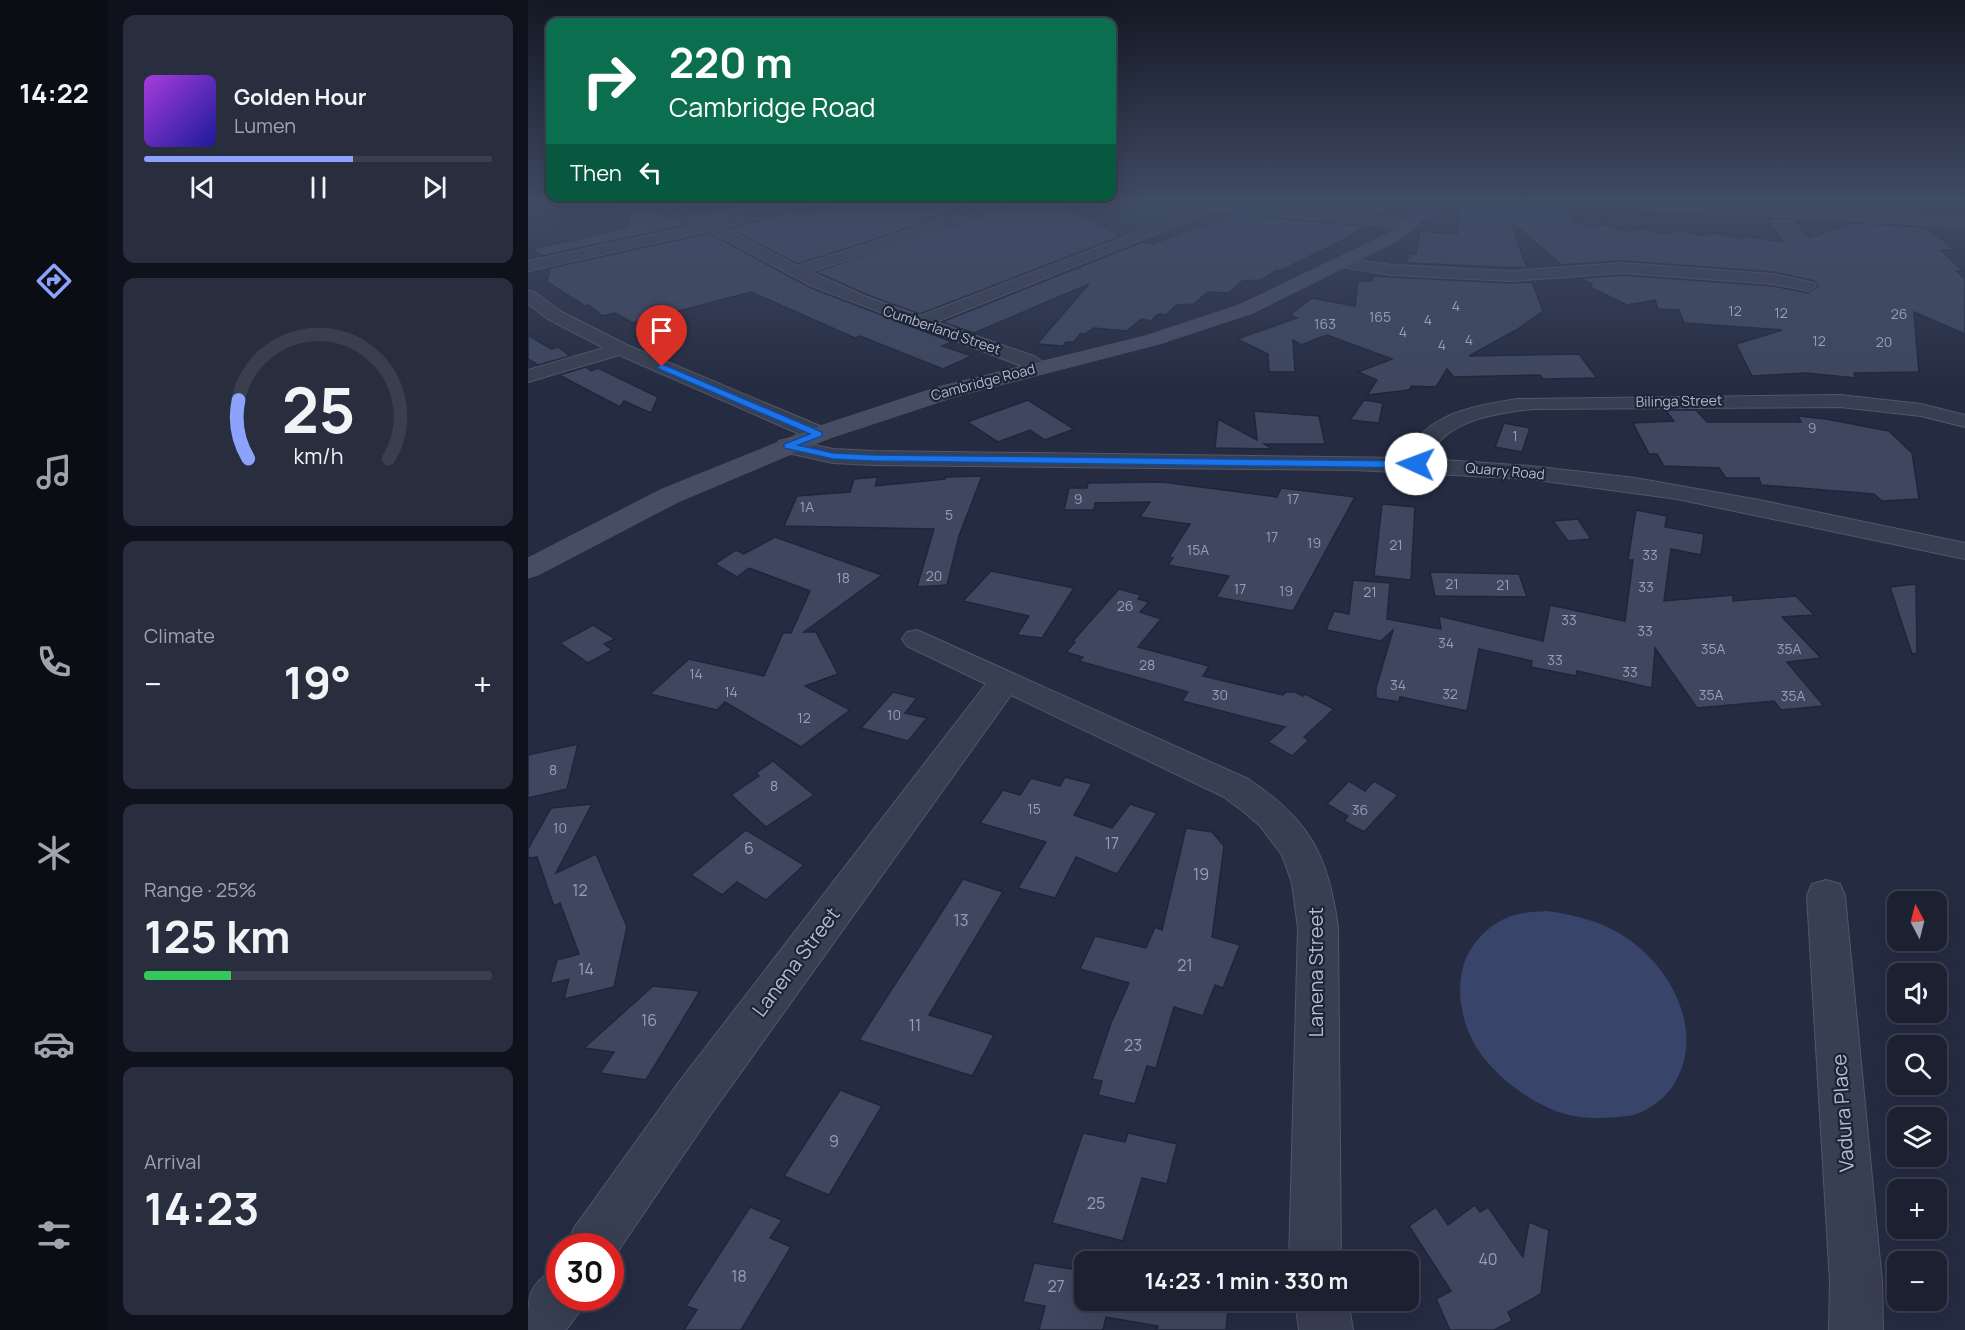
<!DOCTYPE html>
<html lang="en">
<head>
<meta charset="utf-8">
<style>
	body { margin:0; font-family:Manrope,sans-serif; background:#292e3e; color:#f1f3f6; height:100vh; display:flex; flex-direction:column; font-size:22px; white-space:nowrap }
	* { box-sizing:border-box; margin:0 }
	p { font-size:20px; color:#a0a3ac }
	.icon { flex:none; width:33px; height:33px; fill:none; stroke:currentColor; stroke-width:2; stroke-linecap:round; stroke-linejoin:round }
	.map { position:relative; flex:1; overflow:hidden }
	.drawer { display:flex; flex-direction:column; gap:15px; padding:15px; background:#0f121c; width:420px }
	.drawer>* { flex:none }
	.top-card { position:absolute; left:18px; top:18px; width:570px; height:183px; border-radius:12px; box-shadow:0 6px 24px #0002,0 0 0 2px #3a3e4d; background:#0b6e4f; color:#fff; overflow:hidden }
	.needle { width:39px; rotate:353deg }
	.controls { position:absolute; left:1359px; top:891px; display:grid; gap:12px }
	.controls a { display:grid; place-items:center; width:60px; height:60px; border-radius:12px; background:#1c2132; box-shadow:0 6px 24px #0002,0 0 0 2px #3a3e4d; font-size:30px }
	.speed { position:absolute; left:18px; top:1233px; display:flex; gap:12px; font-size:30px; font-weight:700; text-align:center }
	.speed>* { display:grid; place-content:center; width:78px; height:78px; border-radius:50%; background:#1c2132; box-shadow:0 6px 24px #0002,0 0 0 2px #3a3e4d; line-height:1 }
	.speed .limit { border:9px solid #d22; background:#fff; color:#111 }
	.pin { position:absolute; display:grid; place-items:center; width:51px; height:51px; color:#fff; margin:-62px -26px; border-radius:50% 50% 50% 0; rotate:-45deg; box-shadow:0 0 6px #0007 }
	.pin .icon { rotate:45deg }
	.me { position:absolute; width:66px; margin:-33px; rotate:272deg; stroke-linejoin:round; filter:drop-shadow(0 0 4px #0008) }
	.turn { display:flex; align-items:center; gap:21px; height:126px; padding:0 24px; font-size:27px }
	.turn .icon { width:78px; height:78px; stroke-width:2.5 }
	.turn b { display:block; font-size:42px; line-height:51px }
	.then { display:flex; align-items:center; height:57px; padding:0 24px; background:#0003; gap:12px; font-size:22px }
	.big { font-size:45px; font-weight:700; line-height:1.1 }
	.drawer .card { flex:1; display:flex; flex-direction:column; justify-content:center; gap:9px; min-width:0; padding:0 21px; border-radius:12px; background:#292e3e }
	.drawer .dial { align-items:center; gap:0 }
	.dial svg { height:156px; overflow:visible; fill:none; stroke:#3a3e4d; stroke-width:7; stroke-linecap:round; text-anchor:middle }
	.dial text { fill:#f1f3f6; stroke:none }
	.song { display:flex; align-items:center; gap:18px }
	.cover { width:72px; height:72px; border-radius:9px; background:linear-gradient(135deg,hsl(280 70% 55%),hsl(240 70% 35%)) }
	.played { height:6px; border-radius:3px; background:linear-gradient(90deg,#8ca3fb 60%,#3a3e4d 60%) }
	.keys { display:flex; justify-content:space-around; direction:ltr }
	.heat { display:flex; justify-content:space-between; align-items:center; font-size:33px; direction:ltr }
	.charge { height:9px; border-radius:4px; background:linear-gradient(90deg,#34c759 25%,#3a3e4d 0) }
	.trip { position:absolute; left:546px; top:1251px; width:345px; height:60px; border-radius:12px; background:#1c2132; box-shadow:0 6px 24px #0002,0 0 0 2px #3a3e4d; font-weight:700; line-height:60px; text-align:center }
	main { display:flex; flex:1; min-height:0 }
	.tab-bar { display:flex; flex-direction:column; width:108px; justify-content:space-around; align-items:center; background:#0b0d14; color:#a0a3ac }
	.tab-bar .icon { width:42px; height:42px }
	.tab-bar .selected { color:#8ca3fb }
	.tab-bar b { font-size:27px; color:#f1f3f6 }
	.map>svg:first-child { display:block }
</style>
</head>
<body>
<main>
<nav class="tab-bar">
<b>14:22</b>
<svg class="icon selected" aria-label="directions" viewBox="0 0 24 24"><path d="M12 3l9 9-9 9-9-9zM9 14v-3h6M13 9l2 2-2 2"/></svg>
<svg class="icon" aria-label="music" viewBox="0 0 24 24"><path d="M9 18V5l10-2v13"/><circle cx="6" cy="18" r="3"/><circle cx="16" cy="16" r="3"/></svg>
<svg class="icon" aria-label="phone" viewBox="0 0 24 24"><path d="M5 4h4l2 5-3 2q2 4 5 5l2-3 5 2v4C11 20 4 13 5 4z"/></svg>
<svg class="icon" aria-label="climate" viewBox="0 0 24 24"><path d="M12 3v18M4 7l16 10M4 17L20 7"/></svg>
<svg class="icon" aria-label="car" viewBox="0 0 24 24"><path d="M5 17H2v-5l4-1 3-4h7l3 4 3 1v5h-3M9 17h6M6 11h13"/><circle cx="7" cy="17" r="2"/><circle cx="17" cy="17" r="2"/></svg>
<svg class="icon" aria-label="filters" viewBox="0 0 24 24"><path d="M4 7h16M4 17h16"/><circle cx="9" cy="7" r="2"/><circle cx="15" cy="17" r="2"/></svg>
</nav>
<section class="drawer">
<div class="card">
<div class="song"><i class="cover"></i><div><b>Golden Hour</b><p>Lumen</p></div></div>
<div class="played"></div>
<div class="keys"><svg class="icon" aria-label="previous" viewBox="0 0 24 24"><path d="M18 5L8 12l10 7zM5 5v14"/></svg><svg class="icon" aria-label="pause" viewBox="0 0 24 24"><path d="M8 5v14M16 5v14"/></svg><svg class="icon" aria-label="next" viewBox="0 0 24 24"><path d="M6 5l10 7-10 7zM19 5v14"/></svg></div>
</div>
<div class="card dial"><svg viewBox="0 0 100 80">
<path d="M14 69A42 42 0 1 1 86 69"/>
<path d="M14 69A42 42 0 0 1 9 39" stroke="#8ca3fb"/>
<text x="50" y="56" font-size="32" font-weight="700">25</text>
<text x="50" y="72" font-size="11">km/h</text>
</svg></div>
<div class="card"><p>Climate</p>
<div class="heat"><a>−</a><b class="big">19°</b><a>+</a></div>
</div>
<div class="card"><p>Range · 25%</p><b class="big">125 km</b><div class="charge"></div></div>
<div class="card"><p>Arrival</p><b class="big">14:23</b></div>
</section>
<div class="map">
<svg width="1437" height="1330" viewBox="0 0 1437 1330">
	<rect width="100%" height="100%" fill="#252c42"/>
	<path fill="#273b43" d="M575 202H608L660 209 658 212 583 241 517 225Z"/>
	<path fill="#384469" d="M1019 911C1054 916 1087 925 1114 950 1152 984 1175 1042 1144 1087 1134 1101 1116 1114 1099 1116 1074 1119 1047 1120 1023 1109 997 1098 973 1079 955 1057 931 1026 922 975 947 943 957 930 971 919 987 915 997 912 1008 912 1019 911Z"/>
	<g fill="#3f4760" stroke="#202639" stroke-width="1.5">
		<path d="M221 202 244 204 185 220 171 213Z"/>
		<path d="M315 202H450L342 241 269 264 201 228 265 211 273 214 294 209Z"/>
		<path d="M479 202H522L540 206 593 236 392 314 340 295 288 272 476 207Z"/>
		<path d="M745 202H841V206L869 205 853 215 736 204Z"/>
		<path d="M933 202 970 203 977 209 1031 208 1046 222 1064 227 1075 224 1100 232 1114 228 1137 234 1151 230 1173 236 1185 233 1212 239 1214 236 1256 242 1238 218 1266 219 1281 238 1326 223 1396 227 1428 250H1413L1435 271H1428L1437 279V334L1386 312 1391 372 1326 373 1328 378 1278 373 1224 376 1208 344 1254 330 1156 323 1151 310 1130 309 1127 300 1099 305 1062 287 1064 284 1052 278 1094 275 1245 286 1280 293 1290 286 1286 281 1245 272 1094 261 1034 265 982 221 999 268 877 263 882 254H888L892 231 929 234Z"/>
		<path d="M101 210 135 213 162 224 15 256 4 249 102 227Z"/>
		<path d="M702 214 837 226 817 239 752 271 748 270 734 280 714 281 701 293 680 292 666 304 649 305 638 315 630 314 623 321 613 319 599 331 566 328 557 334H552L546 342H538L535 346 509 344 561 284 446 333 414 322 614 242 624 244 684 222 691 223Z"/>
		<path d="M179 229 181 233 283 288 424 342 414 346 444 356 415 369 332 336 327 338 223 292 105 323 87 313 74 316 61 305 57 306 19 282 22 268 176 234Z"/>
		<path d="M845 276 983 283 1004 282 1015 311 990 329 941 356 1051 354 1069 378 1015 379 1012 375 926 377 919 369 908 387 884 386 881 390 839 395 849 380 830 372 864 359 799 335 773 345 765 340 767 372H741L740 354 709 339 769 318 762 315 784 298 827 306 830 281H844Z"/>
		<path d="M0 335 23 349 30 347 42 356 10 365 0 359Z"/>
		<path d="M58 367 63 371 70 368 130 397 123 413 96 401 92 407 31 375Z"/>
		<path d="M500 400 546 429 517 440 502 430 470 442 439 422Z"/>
		<path d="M836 400 855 403 851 423 822 420Z"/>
		<path d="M1137 410H1168L1179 422H1273L1270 416 1298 419 1361 431 1384 453 1391 499 1354 501 1346 494 1233 485 1231 478H1198L1191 468 1136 466 1129 454H1121L1105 423 1146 421Z"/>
		<path d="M726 411 791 416 797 444H736L745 449 687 448 690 419 729 440Z"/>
		<path d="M976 423 1002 428 994 452 967 447Z"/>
		<path d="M454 476 431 536 419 585 389 587 406 529 256 526 269 496 322 492 326 479 350 477 347 486 417 479 418 477Z"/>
		<path d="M634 482 749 497 753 488 827 497 765 611 688 597 701 576 640 565 645 558 641 557 662 524 612 517 622 502 567 503 566 510H536L541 488H559L560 483Z"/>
		<path d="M854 504 887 507 883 580 846 576Z"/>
		<path d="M1108 510 1139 516 1137 527 1176 534 1173 555 1143 549 1136 601 1205 595V601L1268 596 1286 615 1254 617 1293 658 1259 662 1296 706 1253 710 1246 701 1169 708 1127 648 1124 688 1049 671 1048 676 1003 667 1004 661 951 649 939 711 872 697 871 702 848 698V688L865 630 853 641 798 630 806 611 821 614 825 580 862 583 859 619 913 629 911 616 1015 641 1022 605 1097 621 1105 560H1100Z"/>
		<path d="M1050 519 1063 539 1040 541 1025 521Z"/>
		<path d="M247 537 354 575 276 632H288L310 674 277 686 322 710 273 747 197 702 189 710 122 694 161 659 236 676 255 633H263L282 591 221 568 209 577 187 564 208 550 216 554Z"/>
		<path d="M463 571 546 588 514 638 489 635 501 616 435 601Z"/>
		<path d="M902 572 991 574 999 597 907 596Z"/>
		<path d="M1388 584 1389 653 1384 654 1362 587Z"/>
		<path d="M591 589 613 595 610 599 621 602 612 612 633 619 610 647 681 666 675 676 755 695 758 692H767L775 696 777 694 806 709 776 737 781 740 764 756 740 742 757 727 654 701 660 692 551 661 555 657 538 652 547 642H544Z"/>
		<path d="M65 625 87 639 76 644 84 650 60 663 32 643Z"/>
		<path d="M365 692 389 698 377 713 399 718 380 741 333 728Z"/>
		<path d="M50 744 39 789 0 798V755Z"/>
		<path d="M245 761 286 795 238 827 203 795 231 776 228 773Z"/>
		<path d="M537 777 564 784 546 815 584 828 602 804 629 813 589 874 548 857 527 898 490 888 518 842 452 823 475 790 492 795 503 778 532 786Z"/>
		<path d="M821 781 837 791 846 781 870 795 836 832 816 821 820 816 799 804Z"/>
		<path d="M64 804 28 873 68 854 99 927 86 987 36 999 41 979 22 984 29 960 51 954 32 903 26 906 9 857 0 858V849L23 808Z"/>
		<path d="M658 828 684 832 696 846 684 937 712 945 695 988 687 985 675 1016 646 1007 628 1068 619 1066 607 1104 570 1095 574 1081 564 1079 583 1023 601 983 552 969 567 936 618 948 627 927 634 930Z"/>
		<path d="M218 830 276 865 238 900 209 882 194 895 163 875Z"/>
		<path d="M435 879 475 892 401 1015 466 1035 444 1076 331 1040Z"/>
		<path d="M125 986 172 991 118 1080 72 1073 86 1052 56 1048Z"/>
		<path d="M312 1090 354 1106 301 1195 256 1176Z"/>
		<path d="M555 1133 597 1142 600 1133 649 1144 639 1184 614 1178 595 1241 524 1223Z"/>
		<path d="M947 1205 952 1212 960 1207 995 1257 1001 1222 1021 1230 1013 1294 980 1312 984 1321 966 1330H922L908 1299 923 1291 881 1226 908 1207 920 1225Z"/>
		<path d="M222 1207 254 1220 242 1238 263 1247 213 1330H156L169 1310 158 1306Z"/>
		<path d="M506 1263 556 1271V1300H701L698 1330H629L630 1326 578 1317 575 1330H511L517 1306 495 1302Z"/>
	</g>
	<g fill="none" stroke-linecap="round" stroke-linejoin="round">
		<g stroke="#515769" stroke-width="2">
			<g id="street">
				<path d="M78 202 138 203 183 220 184 224 188 220 259 202H282L280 205 195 227 269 266 343 243 457 202H477L475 205 353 249 282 272 339 297 392 316 670 209 658 207V202H687L884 220 891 224 884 228 687 210 408 322 506 356 522 367 519 371 512 373 284 286 182 231 181 226 177 227 176 232 171 233 0 271V261L170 225 136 211 85 206Z"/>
				<path d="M1072 202H1150L1437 219V227L1079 206Z"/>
				<path d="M814 258 863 265 983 271 1094 263 1245 274 1286 283 1288 286 1280 291 1245 284 1094 273 983 281 863 275 809 266 806 263Z"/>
				<path d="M0 291 6 292 32 311 99 345 299 429 302 434 299 439 291 440 283 439 91 355 0 382V370L76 348 20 319 0 304Z"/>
				<path d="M1312 395 1393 404 1437 415V427L1393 416 1312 407 1005 409C970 413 914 420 901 459L1002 466 1107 478 1231 500 1437 543V559L1149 499 1002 479 827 470 346 465 305 463 251 451 248 446 251 441 259 439 305 449 346 451 879 458C894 414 949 405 989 399Z"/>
				<path d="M389 630 720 779C781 819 801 856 810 928L813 1262H761L770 928 764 883 754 855 732 826 716 812 696 797 483 695 183 1114 82 1263V1246H39L46 1228 151 1082 458 684 379 646 374 639 379 632Z"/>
				<path d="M1298 880 1312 884 1317 896 1354 1282 1355 1330H1301L1302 1282 1279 896 1284 884Z"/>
				<path d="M32 1267V1298H56L51 1312 38 1330H0C0 1295 0 1282 32 1267Z"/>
				<path d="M767 1300H820L825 1330H771Z"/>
			</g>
		</g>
		<g stroke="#515769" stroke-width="1">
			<path id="secondary" d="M900 202H916L869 241 725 313 631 344 426 397 299 439 150 502 10 575 0 578V558L132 490 283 429 410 387 617 336 711 305 857 235Z"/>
		</g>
		<use href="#street" fill="#393f52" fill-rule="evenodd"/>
		<use href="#secondary" fill="#474d65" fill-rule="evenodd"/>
	</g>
	<linearGradient id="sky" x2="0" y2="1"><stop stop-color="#141824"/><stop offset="0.52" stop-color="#404b65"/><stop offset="1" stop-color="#404b65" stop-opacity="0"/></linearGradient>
	<rect width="1437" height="388" fill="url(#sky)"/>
	<path fill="#1a73e8" stroke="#114b97" stroke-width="1.5" d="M134 364 294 432V436L270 445 305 453 346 455 888 461 893 464 888 468 346 461 305 459 256 448V444L282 434 131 369 129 367Z"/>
	<g text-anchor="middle" stroke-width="4.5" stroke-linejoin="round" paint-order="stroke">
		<g font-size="14" fill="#989eb1">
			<text x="928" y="311">4</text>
			<text x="1207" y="316">12</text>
			<text x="1253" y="318">12</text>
			<text x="1371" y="319">26</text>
			<text x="852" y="322">165</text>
			<text x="900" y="325">4</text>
			<text x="797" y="329">163</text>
			<text x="875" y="337">4</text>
			<text x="941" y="345">4</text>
			<text x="1291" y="346">12</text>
			<text x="1356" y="347">20</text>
			<text x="914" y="350">4</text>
			<text x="1284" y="433">9</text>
			<text x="987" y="441">1</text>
			<text x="550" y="504">9</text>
			<text x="765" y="504">17</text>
			<text x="279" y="512">1A</text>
			<text x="421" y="520">5</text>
			<text x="744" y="542">17</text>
			<text x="786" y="548">19</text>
			<text x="868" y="550">21</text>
			<text x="670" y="555">15A</text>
			<text x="1122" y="560">33</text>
			<text x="406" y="581">20</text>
			<text x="315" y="583">18</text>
			<text x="924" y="589">21</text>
			<text x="975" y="590">21</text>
			<text x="1118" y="592">33</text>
			<text x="712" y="594">17</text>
			<text x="758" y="596">19</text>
			<text x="842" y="597">21</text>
			<text x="597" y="611">26</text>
			<text x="1041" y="625">33</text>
			<text x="1117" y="636">33</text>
			<text x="918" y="648">34</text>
			<text x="1185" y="654">35A</text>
			<text x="1261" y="654">35A</text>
			<text x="1027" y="665">33</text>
			<text x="619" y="670">28</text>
			<text x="1102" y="677">33</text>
			<text x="168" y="679">14</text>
			<text x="870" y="690">34</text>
			<text x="203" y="697">14</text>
			<text x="922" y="699">32</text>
			<text x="692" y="700">30</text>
			<text x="1183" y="700">35A</text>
			<text x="1265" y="701">35A</text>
			<text x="366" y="720">10</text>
			<text x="276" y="723">12</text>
			<text x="25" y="775">8</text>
			<text x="246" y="791">8</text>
			<text x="506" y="814">15</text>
			<text x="832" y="815">36</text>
			<text x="32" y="833">10</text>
		</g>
		<g font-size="14" fill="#b6bbcc" stroke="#1e2437">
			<text transform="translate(414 330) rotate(19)" y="5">Cumberland Street</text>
			<text transform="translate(455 382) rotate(-15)" y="5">Cambridge Road</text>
			<text transform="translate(1151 401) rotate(-1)" y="5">Bilinga Street</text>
			<text transform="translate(977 471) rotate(5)" y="5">Quarry Road</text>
		</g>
		<g font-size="16" fill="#989eb1">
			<text x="584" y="849">17</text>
			<text x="221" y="854">6</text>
			<text x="673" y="880">19</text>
			<text x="52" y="896">12</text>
			<text x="433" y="926">13</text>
			<text x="657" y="971">21</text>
			<text x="58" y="975">14</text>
			<text x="121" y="1026">16</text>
			<text x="387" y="1031">11</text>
			<text x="605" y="1051">23</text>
			<text x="306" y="1147">9</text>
			<text x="568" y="1209">25</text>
			<text x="960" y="1265">40</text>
			<text x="211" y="1282">18</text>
			<text x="528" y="1292">27</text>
		</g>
		<g font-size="20" fill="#b6bbcc" stroke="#1e2437">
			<text transform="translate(268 962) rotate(-53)" y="7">Lanena Street</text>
			<text transform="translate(788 972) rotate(-90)" y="7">Lanena Street</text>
			<text transform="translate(1315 1113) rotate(-94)" y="7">Vadura Place</text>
		</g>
	</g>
</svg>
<div class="controls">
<a><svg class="needle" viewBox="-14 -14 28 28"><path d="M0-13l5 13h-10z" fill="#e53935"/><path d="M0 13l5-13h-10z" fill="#a0a3ac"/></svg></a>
<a><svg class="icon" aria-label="sound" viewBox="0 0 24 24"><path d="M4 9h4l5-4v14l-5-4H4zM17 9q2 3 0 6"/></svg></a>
<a><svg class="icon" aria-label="search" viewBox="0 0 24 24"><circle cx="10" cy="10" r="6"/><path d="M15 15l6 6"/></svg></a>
<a><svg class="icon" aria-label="layers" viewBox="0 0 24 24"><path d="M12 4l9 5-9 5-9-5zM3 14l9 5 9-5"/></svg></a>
<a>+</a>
<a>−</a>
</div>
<div class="speed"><div class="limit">30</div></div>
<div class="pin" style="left:134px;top:367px;background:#d93025"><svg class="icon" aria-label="arrive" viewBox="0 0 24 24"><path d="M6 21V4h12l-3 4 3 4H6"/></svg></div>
<svg class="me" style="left:888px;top:464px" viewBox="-20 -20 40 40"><circle r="19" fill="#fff"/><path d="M0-13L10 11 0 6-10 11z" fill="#1a73e8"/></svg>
<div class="trip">14:23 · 1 min · 330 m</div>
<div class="top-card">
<div class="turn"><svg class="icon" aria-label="right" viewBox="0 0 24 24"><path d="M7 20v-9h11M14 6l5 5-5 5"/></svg><div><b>220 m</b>Cambridge Road</div></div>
<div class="then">Then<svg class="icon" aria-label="left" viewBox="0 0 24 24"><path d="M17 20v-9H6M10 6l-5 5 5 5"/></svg></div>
</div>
</div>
</main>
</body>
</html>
